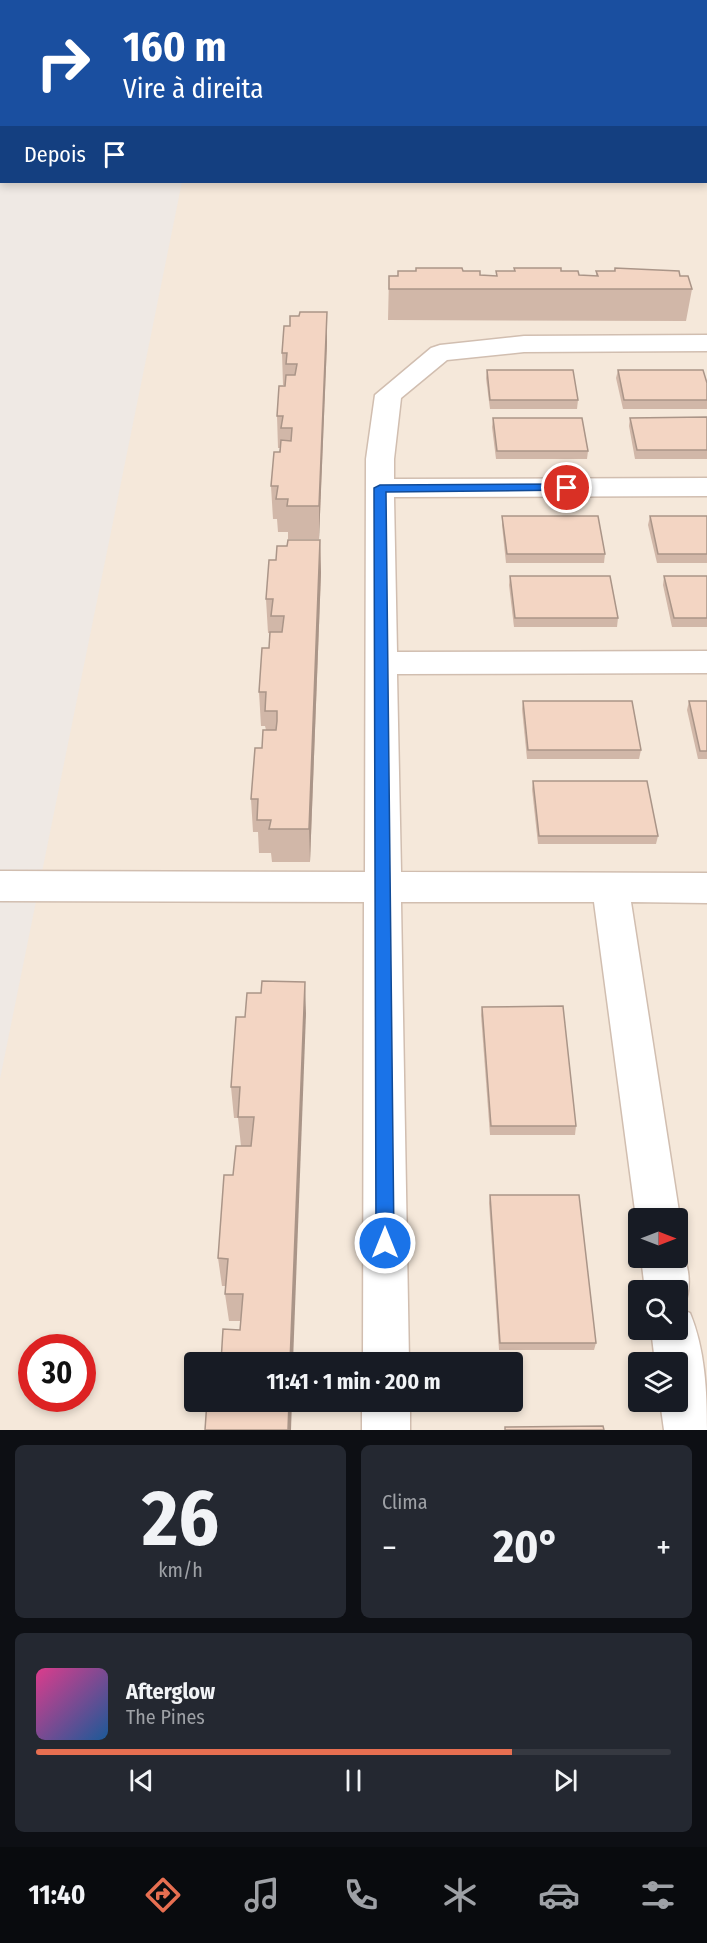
<!DOCTYPE html>
<html lang="pt">
<head>
<meta charset="utf-8">
<style>
	body { margin:0; font-family:"Fira Sans Condensed",sans-serif; background:#242831; color:#f1f3f6; height:100vh; display:flex; flex-direction:column; font-size:22px; white-space:nowrap }
	* { box-sizing:border-box; margin:0 }
	p { font-size:20px; color:#9ea1a6 }
	.icon { flex:none; width:33px; height:33px; fill:none; stroke:currentColor; stroke-width:2; stroke-linecap:round; stroke-linejoin:round }
	.map { position:relative; height:1430px; overflow:hidden }
	.drawer { display:flex; flex-direction:column; gap:15px; padding:15px; background:#0d0f14; flex:1 }
	.drawer>* { flex:none }
	.banner { position:absolute; left:0px; top:0px; width:708px; height:183px; box-shadow:0 3px 9px #0003; background:#1a4fa0; color:#fff; overflow:hidden }
	.needle { width:39px; rotate:90deg }
	.fabs { position:absolute; left:628px; top:1208px; display:grid; gap:12px }
	.fabs a { display:grid; place-items:center; width:60px; height:60px; border-radius:6px; background:#171b24; box-shadow:0 3px 9px #0003; font-size:30px }
	.speed { position:absolute; left:18px; top:1334px; display:flex; gap:12px; font-size:30px; font-weight:700; text-align:center }
	.speed>* { display:grid; place-content:center; width:78px; height:78px; border-radius:50%; background:#171b24; box-shadow:0 3px 9px #0003; line-height:1 }
	.speed .limit { border:9px solid #d22; background:#fff; color:#111 }
	.pin { position:absolute; display:grid; place-items:center; width:51px; height:51px; color:#fff; margin:-26px; border:3px solid #fff; border-radius:50%; box-shadow:0 2px 6px #0007 }
	.me { position:absolute; width:66px; margin:-33px; rotate:0deg; stroke-linejoin:round; filter:drop-shadow(0 0 4px #0008) }
	.turn { display:flex; align-items:center; gap:21px; height:126px; padding:0 24px; font-size:27px }
	.turn .icon { width:78px; height:78px; stroke-width:2.5 }
	.turn b { display:block; font-size:42px; line-height:51px }
	.then { display:flex; align-items:center; height:57px; padding:0 24px; background:#0003; gap:12px; font-size:22px }
	.big { font-size:45px; font-weight:700; line-height:1.1 }
	.drawer .tile { flex:1; display:flex; flex-direction:column; justify-content:center; gap:9px; min-width:0; padding:0 21px; border-radius:9px; background:#242831 }
	.drawer .dial { align-items:center; gap:0 }
	.dial b { font-size:78px; line-height:1 }
	.song { display:flex; align-items:center; gap:18px }
	.cover { width:72px; height:72px; border-radius:9px; background:linear-gradient(135deg,hsl(330 70% 55%),hsl(210 70% 35%)) }
	.played { height:6px; border-radius:3px; background:linear-gradient(90deg,#e76f51 75%,#363941 75%) }
	.keys { display:flex; justify-content:space-around; direction:ltr }
	.heat { display:flex; justify-content:space-between; align-items:center; font-size:33px; direction:ltr }
	.drawer .tiles { flex:1; display:grid; gap:15px; grid-template-columns:1fr 1fr }
	.tile:last-child { grid-column:span 2 }
	.trip { position:absolute; left:184px; top:1352px; width:339px; height:60px; border-radius:6px; background:#171b24; box-shadow:0 3px 9px #0003; font-weight:700; line-height:60px; text-align:center }
	.menu { display:flex; height:96px; justify-content:space-around; align-items:center; background:#090b0e; color:#9ea1a6 }
	.menu .icon { width:42px; height:42px }
	.menu .current { color:#e76f51 }
	.menu b { font-size:27px; color:#f1f3f6 }
	.map>svg:first-child { display:block }
</style>
</head>
<body>
<div class="map">
<svg width="707" height="1430" viewBox="0 0 707 1430">
	<rect width="100%" height="100%" fill="#fdf6ec"/>
	<path fill="#f5e8da" fill-rule="evenodd" d="M0 0H707V1430H0ZM2 2H706V182H2ZM639 1218H678V1257H639ZM639 1290H678V1329H639ZM32 1347H82V1398H32ZM195 1362H513V1401H195ZM639 1362H678V1401H639Z"/>
	<path fill="#efe9e4" d="M0 125 2 182H182L0 1079Z"/>
	<g fill="none" stroke-linecap="round" stroke-linejoin="round">
		<g stroke="#d1beb0" stroke-width="3">
			<g id="street">
				<path d="M707 335V351L524 352 447 360 401 398 394 459V479L707 478V496L394 497 397 652 707 651V673L397 674 401 872 707 873V903L631 902 680 1218 678 1222V1218H639V1225L636 1218 594 902H401L409 1362H363L364 902 0 901V871L365 872 366 459 375 395 431 348 440 345 524 336Z"/>
				<path d="M679 1242C688 1264 693 1283 684 1306L679 1308 690 1313C705 1349 707 1391 707 1430H664L660 1401H678V1362H655L651 1329H678V1290H645L641 1257H678Z"/>
				<rect x="362" y="1401" width="48" height="29"/>
			</g>
		</g>
		<use href="#street" fill="#fff" fill-rule="evenodd"/>
	</g>
	<g fill="#d1b7a8">
		<path d="M514 268 561 271 579 275 596 276V271H614L615 268 680 276 692 289 686 321 388 320 389 276 463 271 480 275 496 276V271H514Z"/>
		<path d="M327 343 319 539H288V532H278L277 519H273L271 486 280 448H278L277 416 285 385H283L282 353Z"/>
		<path d="M487 370 578 400 577 409H490L486 378Z"/>
		<path d="M618 370 707 383V409H623L616 378Z"/>
		<path d="M707 417V459H635L629 426 630 418Z"/>
		<path d="M493 418 588 451 587 459H496L492 427Z"/>
		<path d="M502 516 605 554 604 563H506L502 525Z"/>
		<path d="M650 516H707V563H657L648 525Z"/>
		<path d="M320 540 321 573 310 862H272L271 853H259L258 832H253L251 799 266 730 265 726H261L259 692 269 648 270 633H268L266 599 276 560 287 546Z"/>
		<path d="M510 576 618 618 617 627H514L509 585Z"/>
		<path d="M664 576H707V627H672L663 585Z"/>
		<path d="M523 701 641 750 639 759H527L522 709Z"/>
		<path d="M689 701H707V759H698L687 710Z"/>
		<path d="M533 781 658 836 656 844H538L532 789Z"/>
		<path d="M482 1007 576 1126 575 1135H490L481 1015Z"/>
		<path d="M306 1014 240 1330V1321H229L225 1294V1286H222L218 1258 233 1175 241 1146 238 1118H234L231 1087Z"/>
		<path d="M490 1195 596 1343 594 1350H499L489 1203Z"/>
	</g>
	<g fill="#aa9588">
		<path d="M327 312V343L319 539V506Z"/>
		<path d="M320 540 321 573 310 862 309 829Z"/>
		<path d="M305 982 306 1014 293 1362H290Z"/>
		<path d="M289 1401H292L291 1430H288Z"/>
	</g>
	<g fill="#f3d5c3" stroke="#aa9588" stroke-width="1.5">
		<path d="M416 268H462L463 271H480V275L497 276 496 271H515L514 268H561V271H578L579 275 598 276 596 271H615V268L679 271 680 276H688L692 289H389V276H398V271H416Z"/>
		<path d="M300 312H327L319 506H287L288 499H276L278 486H271L274 452H280L281 440 291 441 292 428H281L283 416H277L279 386H285L286 375H295L297 364H286L287 353H282L284 326H290V316H299Z"/>
		<path d="M487 370H573L578 400H490Z"/>
		<path d="M618 370H703L707 383V400H624Z"/>
		<path d="M707 417V450H637L630 418Z"/>
		<path d="M493 418H582L588 451H497Z"/>
		<path d="M502 516H598L605 554H507Z"/>
		<path d="M650 516H707V554H658Z"/>
		<path d="M288 540H320L309 829H269L271 820H257L258 799H251L255 748H262L263 730H276L277 721V711H265L266 692H259L262 648H269L270 632H282L284 616H271L273 599H266L269 560H276L277 546H287Z"/>
		<path d="M510 576H610L618 618H515Z"/>
		<path d="M664 576H707V618H674Z"/>
		<path d="M523 701H632L641 750H528Z"/>
		<path d="M689 701H707V751H700Z"/>
		<path d="M533 781H647L658 836H539Z"/>
		<path d="M262 981 305 982 290 1362H221L223 1329 240 1330 243 1294H225L228 1259 218 1258 224 1175H233L236 1146H251L254 1117H238L240 1087H231L236 1017H245L247 993H261Z"/>
		<path d="M563 1006 576 1126H491L482 1007Z"/>
		<path d="M490 1195H579L596 1343H500Z"/>
		<path d="M207 1401H289L288 1430H205Z"/>
		<path d="M603 1426 604 1430H505V1427Z"/>
	</g>
	<path fill="#1a73e8" stroke="#114b97" stroke-width="1.5" d="M567 484 573 488 571 490 386 492 394 1243 391 1250 385 1252 378 1250 376 1243 374 488 380 485Z"/>
</svg>
<div class="fabs">
<a><svg class="needle" viewBox="-14 -14 28 28"><path d="M0-13l5 13h-10z" fill="#e53935"/><path d="M0 13l5-13h-10z" fill="#9ea1a6"/></svg></a>
<a><svg class="icon" aria-label="search" viewBox="0 0 24 24"><circle cx="10" cy="10" r="6"/><path d="M15 15l6 6"/></svg></a>
<a><svg class="icon" aria-label="layers" viewBox="0 0 24 24"><path d="M12 4l9 5-9 5-9-5zM3 14l9 5 9-5"/></svg></a>
</div>
<div class="speed"><div class="limit">30</div></div>
<div class="pin" style="left:567px;top:488px;background:#d93025"><svg class="icon" aria-label="arrive" viewBox="0 0 24 24"><path d="M6 21V4h12l-3 4 3 4H6"/></svg></div>
<svg class="me" style="left:385px;top:1243px" viewBox="-20 -20 40 40"><circle r="17" fill="#1a73e8" stroke="#fff" stroke-width="3"/><path d="M0-11L8 9 0 5-8 9z" fill="#fff"/></svg>
<div class="trip">11:41 · 1 min · 200 m</div>
<div class="banner">
<div class="turn"><svg class="icon" aria-label="right" viewBox="0 0 24 24"><path d="M7 20v-9h11M14 6l5 5-5 5"/></svg><div><b>160 m</b>Vire à direita</div></div>
<div class="then">Depois<svg class="icon" aria-label="arrive" viewBox="0 0 24 24"><path d="M6 21V4h12l-3 4 3 4H6"/></svg></div>
</div>
</div>
<section class="drawer">
<div class="tiles">
<div class="tile dial"><b>26</b><p>km/h</p></div>
<div class="tile"><p>Clima</p>
<div class="heat"><a>−</a><b class="big">20°</b><a>+</a></div>
</div>
<div class="tile">
<div class="song"><i class="cover"></i><div><b>Afterglow</b><p>The Pines</p></div></div>
<div class="played"></div>
<div class="keys"><svg class="icon" aria-label="previous" viewBox="0 0 24 24"><path d="M18 5L8 12l10 7zM5 5v14"/></svg><svg class="icon" aria-label="pause" viewBox="0 0 24 24"><path d="M8 5v14M16 5v14"/></svg><svg class="icon" aria-label="next" viewBox="0 0 24 24"><path d="M6 5l10 7-10 7zM19 5v14"/></svg></div>
</div>
</div>
</section>
<nav class="menu">
<b>11:40</b>
<svg class="icon current" aria-label="directions" viewBox="0 0 24 24"><path d="M12 3l9 9-9 9-9-9zM9 14v-3h6M13 9l2 2-2 2"/></svg>
<svg class="icon" aria-label="music" viewBox="0 0 24 24"><path d="M9 18V5l10-2v13"/><circle cx="6" cy="18" r="3"/><circle cx="16" cy="16" r="3"/></svg>
<svg class="icon" aria-label="phone" viewBox="0 0 24 24"><path d="M5 4h4l2 5-3 2q2 4 5 5l2-3 5 2v4C11 20 4 13 5 4z"/></svg>
<svg class="icon" aria-label="climate" viewBox="0 0 24 24"><path d="M12 3v18M4 7l16 10M4 17L20 7"/></svg>
<svg class="icon" aria-label="car" viewBox="0 0 24 24"><path d="M5 17H2v-5l4-1 3-4h7l3 4 3 1v5h-3M9 17h6M6 11h13"/><circle cx="7" cy="17" r="2"/><circle cx="17" cy="17" r="2"/></svg>
<svg class="icon" aria-label="filters" viewBox="0 0 24 24"><path d="M4 7h16M4 17h16"/><circle cx="9" cy="7" r="2"/><circle cx="15" cy="17" r="2"/></svg>
</nav>
</body>
</html>
